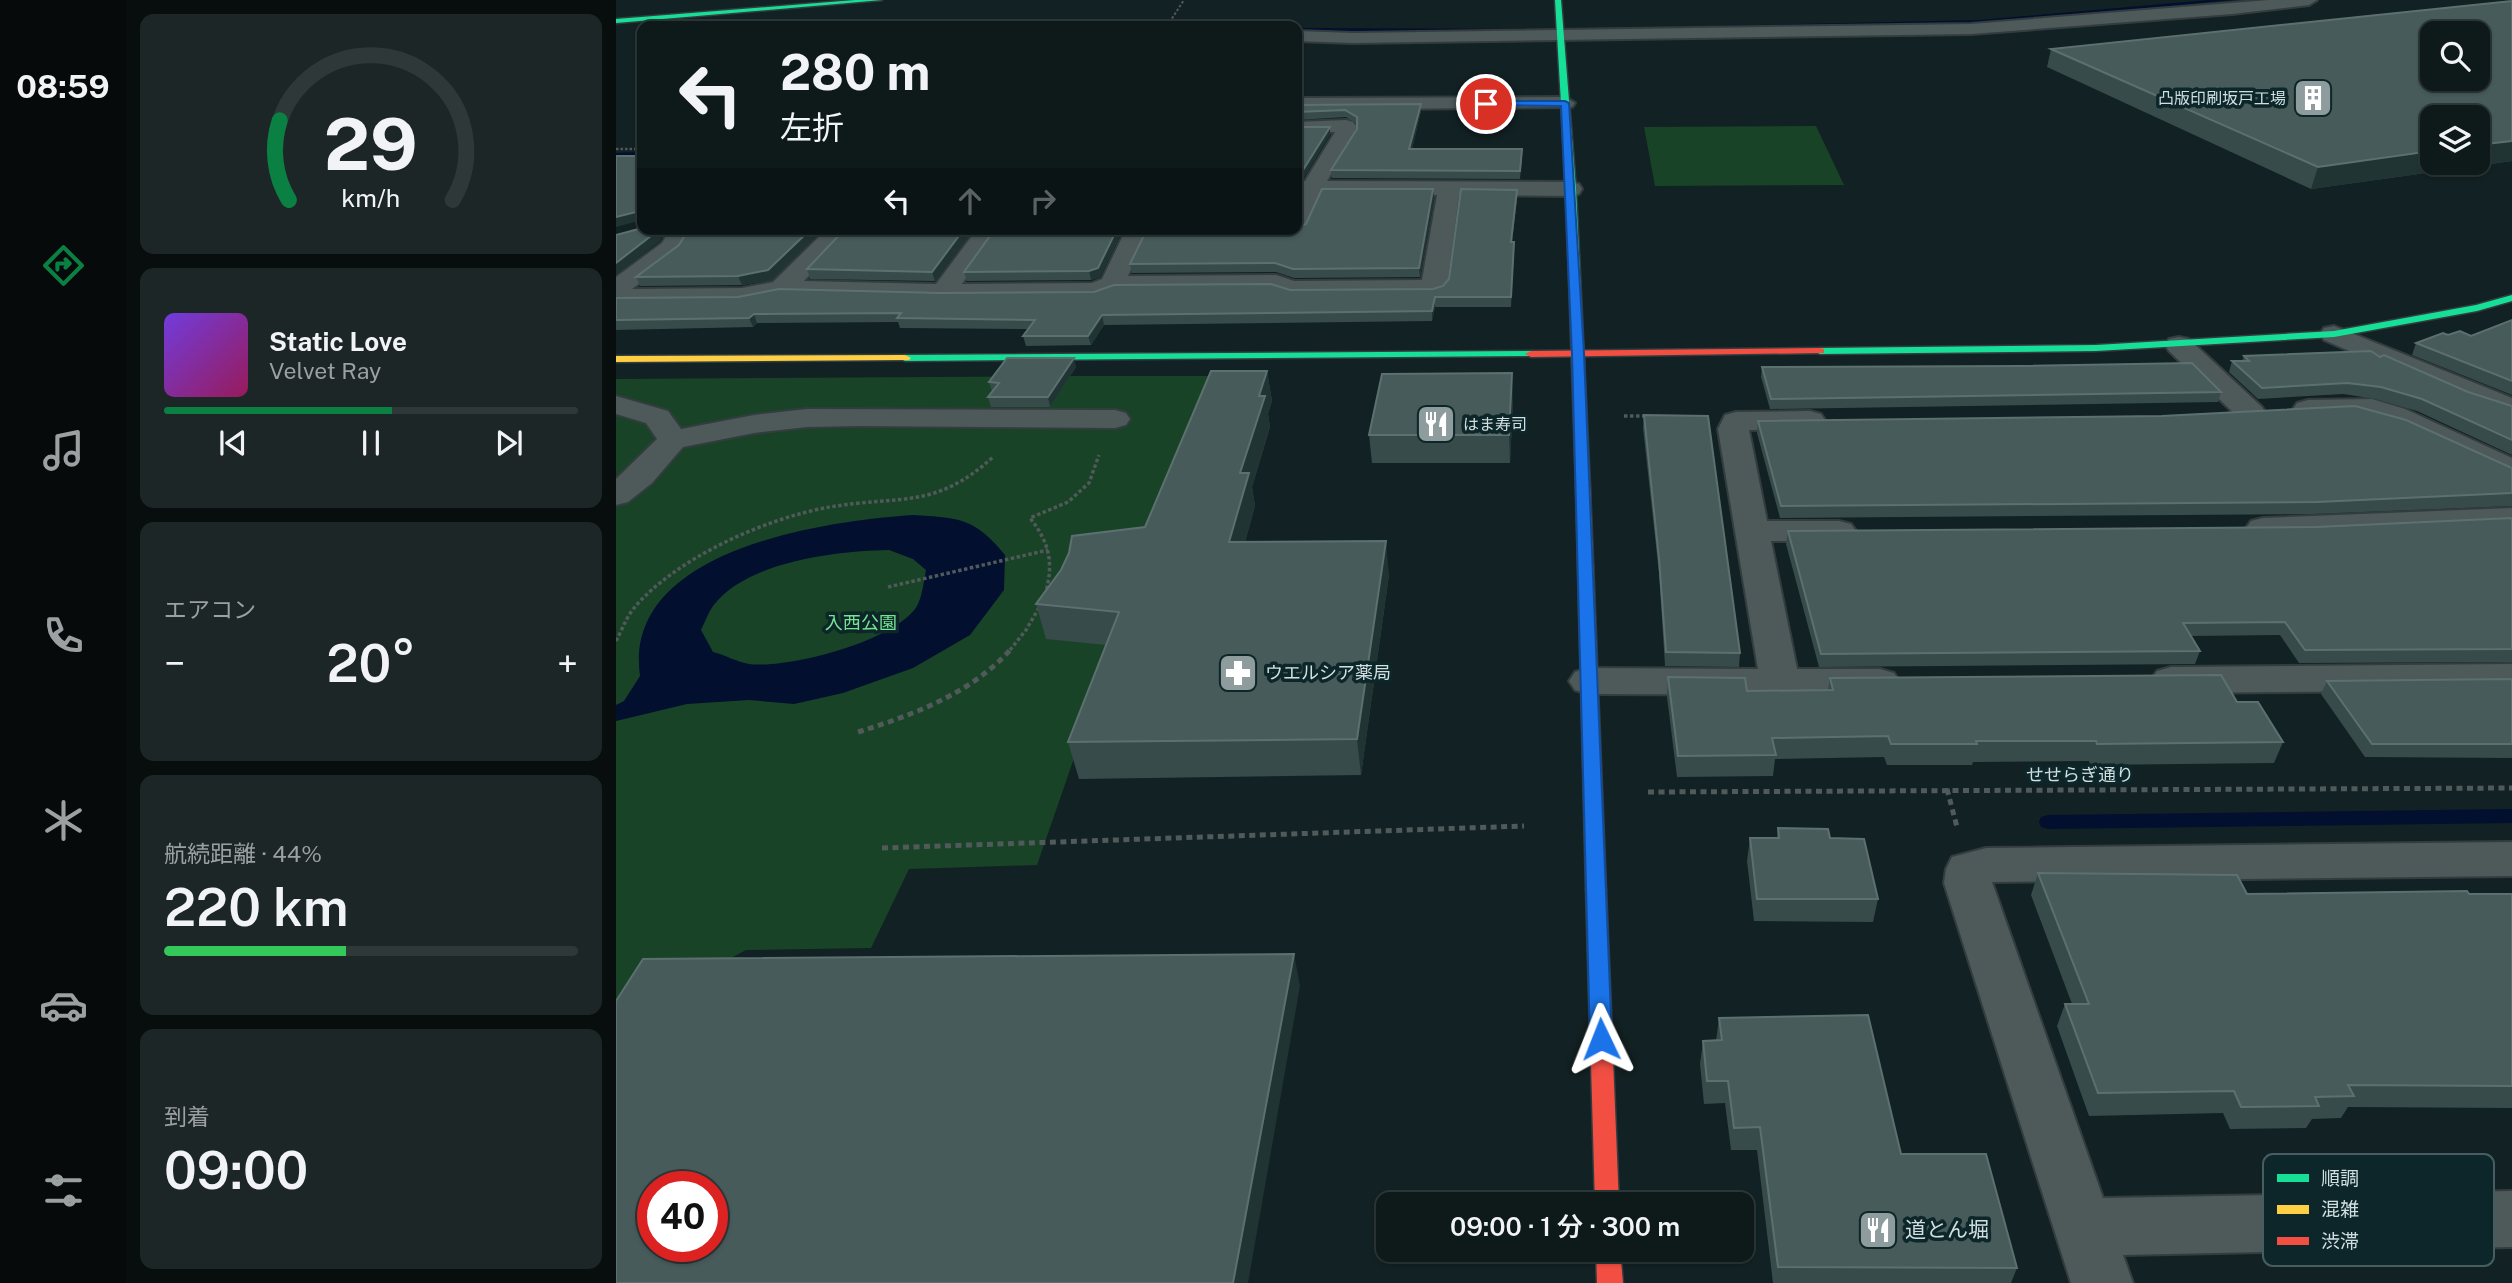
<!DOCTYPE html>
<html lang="ja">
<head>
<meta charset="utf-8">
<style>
	body { margin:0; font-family:"Public Sans","Noto Sans JP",sans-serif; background:#1c2627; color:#f1f3f6; height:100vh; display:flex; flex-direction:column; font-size:26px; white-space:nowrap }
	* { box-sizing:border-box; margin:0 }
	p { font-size:23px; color:#9ba0a2 }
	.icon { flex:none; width:38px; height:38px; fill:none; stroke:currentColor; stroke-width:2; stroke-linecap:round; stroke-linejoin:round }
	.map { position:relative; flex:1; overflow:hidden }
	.sheet { display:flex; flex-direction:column; gap:14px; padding:14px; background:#080e0e; width:490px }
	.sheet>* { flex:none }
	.hud { position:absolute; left:21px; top:21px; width:665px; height:214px; border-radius:14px; box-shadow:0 2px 5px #0004,0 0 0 2px #2e3839; background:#0e191a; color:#f1f3f6; overflow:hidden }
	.buttons { position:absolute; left:1804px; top:21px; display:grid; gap:14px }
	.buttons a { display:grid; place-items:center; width:70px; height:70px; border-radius:14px; background:#0e191a; box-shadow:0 2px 5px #0004,0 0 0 2px #2e3839; font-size:35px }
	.speed { position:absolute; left:21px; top:1171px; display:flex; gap:14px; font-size:35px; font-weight:700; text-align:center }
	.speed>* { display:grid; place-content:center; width:91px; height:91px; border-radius:50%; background:#0e191a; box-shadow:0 2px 5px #0004,0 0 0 2px #2e3839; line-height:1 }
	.speed .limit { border:10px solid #d22; background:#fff; color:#111 }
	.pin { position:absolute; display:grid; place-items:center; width:60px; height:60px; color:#fff; margin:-30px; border:4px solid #fff; border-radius:50%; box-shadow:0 2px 7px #0007 }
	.me { position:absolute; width:77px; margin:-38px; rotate:358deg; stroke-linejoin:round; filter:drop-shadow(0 0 5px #0008) }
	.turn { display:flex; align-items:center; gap:24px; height:147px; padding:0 28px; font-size:32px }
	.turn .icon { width:91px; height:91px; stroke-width:2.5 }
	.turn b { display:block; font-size:49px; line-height:60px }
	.lanes { display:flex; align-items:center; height:66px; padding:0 28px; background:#0003; justify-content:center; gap:35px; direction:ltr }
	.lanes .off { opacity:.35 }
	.big { font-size:52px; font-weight:600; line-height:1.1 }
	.sheet .card { flex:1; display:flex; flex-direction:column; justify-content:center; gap:10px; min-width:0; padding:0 24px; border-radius:14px; background:#1c2627 }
	.sheet .dial { align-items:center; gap:0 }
	.dial svg { height:182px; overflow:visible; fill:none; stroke:#2e3839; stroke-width:7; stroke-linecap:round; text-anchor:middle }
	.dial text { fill:#f1f3f6; stroke:none }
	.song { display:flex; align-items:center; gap:21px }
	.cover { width:84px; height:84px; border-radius:10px; background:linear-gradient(135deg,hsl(260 70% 55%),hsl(330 70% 35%)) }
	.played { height:7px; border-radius:4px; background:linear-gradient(90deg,#0b8043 55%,#2e3839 55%) }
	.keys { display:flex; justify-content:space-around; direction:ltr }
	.heat { display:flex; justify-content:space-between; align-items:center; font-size:38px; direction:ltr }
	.charge { height:10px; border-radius:5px; background:linear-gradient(90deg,#34c759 44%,#2e3839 0) }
	.trip { position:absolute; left:760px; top:1192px; width:378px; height:70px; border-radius:14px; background:#0e191a; box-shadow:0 2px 5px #0004,0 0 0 2px #2e3839; font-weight:600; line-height:70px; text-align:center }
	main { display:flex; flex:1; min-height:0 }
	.tab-bar { display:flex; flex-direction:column; width:126px; justify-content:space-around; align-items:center; background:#060a0a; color:#9ba0a2 }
	.tab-bar .icon { width:49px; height:49px }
	.tab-bar .selected { color:#0b8043 }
	.tab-bar b { font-size:32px; color:#f1f3f6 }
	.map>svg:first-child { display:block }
</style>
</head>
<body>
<main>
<nav class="tab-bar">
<b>08:59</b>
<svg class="icon selected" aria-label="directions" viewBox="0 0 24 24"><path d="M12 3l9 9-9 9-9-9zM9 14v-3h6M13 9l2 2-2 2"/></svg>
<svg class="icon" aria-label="music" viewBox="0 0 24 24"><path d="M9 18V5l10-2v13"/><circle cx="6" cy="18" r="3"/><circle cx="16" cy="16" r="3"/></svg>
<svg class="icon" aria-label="phone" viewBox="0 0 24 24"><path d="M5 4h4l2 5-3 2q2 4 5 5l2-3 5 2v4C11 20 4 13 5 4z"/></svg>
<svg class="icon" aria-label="climate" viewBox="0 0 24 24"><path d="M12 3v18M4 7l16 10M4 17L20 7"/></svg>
<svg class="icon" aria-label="car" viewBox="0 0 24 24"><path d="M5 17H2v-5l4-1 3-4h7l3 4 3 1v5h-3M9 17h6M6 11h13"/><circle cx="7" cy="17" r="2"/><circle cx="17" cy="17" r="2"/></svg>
<svg class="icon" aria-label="filters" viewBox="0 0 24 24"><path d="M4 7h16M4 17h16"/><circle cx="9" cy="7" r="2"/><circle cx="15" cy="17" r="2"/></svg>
</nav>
<section class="sheet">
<div class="card dial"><svg viewBox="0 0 100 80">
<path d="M14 69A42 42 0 1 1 86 69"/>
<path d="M14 69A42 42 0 0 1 10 34" stroke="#0b8043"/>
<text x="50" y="56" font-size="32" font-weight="700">29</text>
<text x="50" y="72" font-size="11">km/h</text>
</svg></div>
<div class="card">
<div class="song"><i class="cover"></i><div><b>Static Love</b><p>Velvet Ray</p></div></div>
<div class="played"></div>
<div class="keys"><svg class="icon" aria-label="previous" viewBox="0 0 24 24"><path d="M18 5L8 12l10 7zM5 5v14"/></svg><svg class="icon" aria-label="pause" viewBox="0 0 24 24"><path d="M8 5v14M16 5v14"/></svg><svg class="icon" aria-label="next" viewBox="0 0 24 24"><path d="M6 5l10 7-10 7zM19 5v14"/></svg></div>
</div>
<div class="card"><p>エアコン</p>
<div class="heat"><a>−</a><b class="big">20°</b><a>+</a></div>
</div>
<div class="card"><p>航続距離 · 44%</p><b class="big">220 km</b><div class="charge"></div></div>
<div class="card"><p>到着</p><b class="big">09:00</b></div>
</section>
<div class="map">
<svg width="1896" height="1283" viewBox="0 0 1896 1283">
	<rect width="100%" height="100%" fill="#122123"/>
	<g fill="#194326">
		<path d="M1200 126 1228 185 1039 186 1028 127Z"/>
		<path d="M460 376H608L508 614 421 865 293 869 255 948 130 950 94 969 16 997 0 999V379Z"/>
	</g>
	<path fill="#020f2f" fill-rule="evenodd" d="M297 515C343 518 358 517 389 555L388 590 354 635 297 668 227 693 178 704 133 700 71 704 0 721V705L8 701 24 676C6 549 209 521 297 515ZM273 550 297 559 310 570C308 581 306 597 301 606 280 641 172 669 133 664 121 662 109 655 97 652L85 630C89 622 92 613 97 606 130 561 222 551 273 550Z"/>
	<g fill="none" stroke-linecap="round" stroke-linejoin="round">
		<g fill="#020f2f" fill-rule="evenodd">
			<path d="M1592 0H1617L1364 24 965 31 962 29 1364 20Z"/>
			<path d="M681 28 906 29 909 31 906 33 681 32Z"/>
			<path d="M26 152V158L0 159V153Z"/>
			<path d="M1896 809V823L1432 829 1425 827 1423 822 1425 817 1432 815Z"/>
		</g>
		<g stroke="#333d3f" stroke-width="4">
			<g id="street">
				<path d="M1653 0H1701L1693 5 1616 14 1355 34 737 43 681 41V31L737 33 1355 24Z"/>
				<path d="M949 97 959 103 956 107 681 110V98Z"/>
				<path d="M730 120 737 122 740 126 739 135 711 181 955 182 963 184 966 189 963 194 955 196 843 195 831 288 827 293 818 296 675 297 657 291 500 292 480 299 327 300 166 296 126 304 0 305V277L46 243 49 238 45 229H69L73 238 65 252 16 289 126 288 157 282 211 229H237L188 281 320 284 361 229H385L346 284 476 283 486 279 510 229H534L512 276 660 275 678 281 806 280 821 195H705L689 232 681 234 671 229H681V181H689L719 132H681V122Z"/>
				<path d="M1718 326 1896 398V417L1848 401 1708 340 1704 334 1708 328Z"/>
				<path d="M1563 337 1573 339 1646 407 1650 413 1646 419 1635 422 1624 419 1553 351 1549 345 1553 339Z"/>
				<path d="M0 396 52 411 65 429 138 415 191 409 499 410 510 413 514 419 510 425 499 428 243 426 191 427 138 433 67 447 36 483 12 502 0 505V479L41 439 30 423 0 414Z"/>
				<path d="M1756 399 1789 409 1896 458V480L1885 477 1767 421C1739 412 1710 422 1681 415L1677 409 1681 403 1692 400Z"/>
				<path d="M1194 411 1205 414 1209 420 1205 426 1194 429 1133 430 1151 521H1223L1235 524 1240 531 1235 538 1223 541H1155L1181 669H1264L1278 673 1284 682 1278 691 1264 695 973 694 959 690 953 681 959 672 973 668 1142 669 1102 429 1109 415 1120 412Z"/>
				<path d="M1896 508V528L1647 538 1635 535 1630 528 1635 521 1647 518Z"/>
				<path d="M1896 664V690L1555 693 1541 689 1535 680 1541 671 1555 667Z"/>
				<path d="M1896 842V876L1376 882 1487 1198 1896 1191V1247L1507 1255 1517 1283H1455L1328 883 1330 869 1336 857 1370 848Z"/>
			</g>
		</g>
		<g stroke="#333d3f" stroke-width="3">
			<g id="fast">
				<path d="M239 0H266L0 23V19Z"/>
				<path d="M939 0H945L960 189 974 487 967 491 960 487 950 189Z"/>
				<path d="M1896 295V301L1861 311 1718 337 1480 351 1204 354 1198 351 1204 348 1480 345 1718 331 1860 305Z"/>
				<path d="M915 351 919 352V356L289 361 283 358 289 355Z"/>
			</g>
		</g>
		<g stroke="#333d3f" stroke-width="3">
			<g id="slow">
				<path d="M289 355 295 358 293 360 0 362V356Z"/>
				<path d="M967 483 974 487 990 890 987 895 980 897 973 895 970 890 960 487Z"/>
			</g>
		</g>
		<g stroke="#333d3f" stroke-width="3">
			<g id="jam">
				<path d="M1204 348 1208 349V353L915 357 909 354 915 351Z"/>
				<path d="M980 883 987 885 990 890 1003 1204H979L970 890 973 885Z"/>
				<path d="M980 1250H1004L1007 1283H981Z"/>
			</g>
		</g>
		<path stroke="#505a5a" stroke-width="2" stroke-dasharray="2.5 2" stroke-linecap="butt" d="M551 26 568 0"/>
		<path stroke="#505a5a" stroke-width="2.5" stroke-dasharray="2.5 2" stroke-linecap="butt" d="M0 149H26"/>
		<g stroke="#505a5a" stroke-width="3.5" stroke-dasharray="3.5 2.5" stroke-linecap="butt">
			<path d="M1008 416H1031"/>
			<path d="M272 587 432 550"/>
			<path d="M429 595C438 564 434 543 414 518L452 502 473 483 483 455"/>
			<path d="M0 641C6 630 10 618 18 608 60 558 150 518 214 507 284 495 319 510 377 457"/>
			<path d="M394 650 410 630 424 606"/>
		</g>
		<g stroke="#505a5a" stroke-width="5" stroke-dasharray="6 4.5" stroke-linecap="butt">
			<path d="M242 732C297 715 356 693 395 649"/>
			<path d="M1331 789 1341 827"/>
			<path d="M1032 792 1896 788"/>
			<path d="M266 848 908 826"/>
		</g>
		<use href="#street" fill="#4e595a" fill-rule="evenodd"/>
		<use href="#fast" fill="#16e098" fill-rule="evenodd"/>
		<use href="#slow" fill="#ffcf43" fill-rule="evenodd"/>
		<use href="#jam" fill="#f24e42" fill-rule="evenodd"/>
	</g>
	<g fill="#374b4a">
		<path d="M1896 1V161L1695 189 1431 67 1435 49Z"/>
		<path d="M805 104V111L796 149 906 157 904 179 716 178 715 170 741 129V124L730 117 681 120V105Z"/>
		<path d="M817 189 818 198 804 277 678 278 660 272 516 273 514 264 681 229Z"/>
		<path d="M901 198 896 242H898V251L895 307H819L816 321 488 325 475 345 410 346 407 336 412 329 284 328 282 322 141 323 137 327 0 330V298L122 297 324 293 817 289 827 286Z"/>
		<path d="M70 229H207L156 280 126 285 24 286 20 277 63 245 71 231Z"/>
		<path d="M358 229 319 281 194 279 191 269Z"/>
		<path d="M507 229 484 277 475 280 351 281 348 272Z"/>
		<path d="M1896 320V395L1796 355 1800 343 1832 335 1855 336Z"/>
		<path d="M1628 356 1764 357 1852 392 1896 406V455L1801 411 1760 399 1727 394 1642 399 1613 372 1616 361H1626Z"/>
		<path d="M460 367 434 407H375L372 397 376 392 373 382Z"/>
		<path d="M1146 367 1605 392 1602 402 1154 409 1145 377Z"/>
		<path d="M651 371 656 401 652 414 654 427 636 487 639 506 629 542 773 575 745 775 463 779 452 742 490 645 430 639 420 604 445 570 529 527Z"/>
		<path d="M897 400 894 463H756L753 435Z"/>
		<path d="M1028 415 1124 653 1123 667 1049 666 1043 573 1027 428Z"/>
		<path d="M1142 421 1896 468V506L1696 514 1164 518 1141 433Z"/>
		<path d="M1896 518V662L1683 663 1664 635 1575 636 1584 651 1579 664 1203 667 1170 544 1172 531 1701 527Z"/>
		<path d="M1052 677 1131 691 1212 690 1214 678 1621 702 1667 742 1658 763 1474 765 1473 761 1357 762 1356 765H1271L1268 757 1159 759 1157 776 1061 777 1051 697Z"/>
		<path d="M1896 679V758L1749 757 1705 694 1711 681Z"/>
		<path d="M1162 828 1214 838 1262 899 1257 922 1138 921 1131 861 1134 838H1161Z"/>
		<path d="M1422 873 1631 894H1896V1108L1732 1107 1725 1118 1696 1119 1690 1128 1614 1129 1607 1113 1473 1116 1441 1026 1449 1004H1456L1415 895Z"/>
		<path d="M1103 1018 1285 1154 1401 1268 1395 1283H1157L1141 1150H1115L1109 1103 1088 1104 1084 1064 1087 1041H1100Z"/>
	</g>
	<g fill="#213434">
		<path d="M805 104V111L794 157 793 149Z"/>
		<path d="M714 127V135L688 178 681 179V171Z"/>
		<path d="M1896 141V161L1695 189 1702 167 1816 151V163H1862V145Z"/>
		<path d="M817 189 818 198 804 277 803 268Z"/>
		<path d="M901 190V198L895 251V242Z"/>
		<path d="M24 211 26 220 0 227V217Z"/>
		<path d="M43 229 46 238 44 241 0 275V263Z"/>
		<path d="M195 229H207L156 280 126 285 122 276Z"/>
		<path d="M348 229H358L319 281 316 272Z"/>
		<path d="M501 229H507L484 277 475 280 473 271Z"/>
		<path d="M819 297V307L816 321V311Z"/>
		<path d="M138 314 141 323 137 327 133 318Z"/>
		<path d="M486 315 488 325 475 345 472 336Z"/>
		<path d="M458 358 460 367 434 407 432 397Z"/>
		<path d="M651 371 656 401 652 414 654 427 636 487 639 506 619 576 613 542 624 473 643 396Z"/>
		<path d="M896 373 897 400 894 463 893 435Z"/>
		<path d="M770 541 773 575 745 775 741 739Z"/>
		<path d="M678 954 684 986 632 1283H617Z"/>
	</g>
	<g fill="#475b5b" stroke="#5d7070" stroke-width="2" fill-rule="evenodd">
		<path d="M1896 1V141L1862 145V117H1816V151L1702 167 1435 49ZM1816 33H1862V79H1816Z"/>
		<path d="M805 104 793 149H906L904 171 715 170 741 129V117L729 110 681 112V105Z"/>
		<path d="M681 127H714L687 170 681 171Z"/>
		<path d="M0 156H26V218H25L24 211 0 217Z"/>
		<path d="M706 189H817L803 268 677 269 659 263 514 264 531 229H681V228L690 224Z"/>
		<path d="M845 189 901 190 895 242H898L895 297H819L816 311 486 315 472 336H407L419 320 281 318 285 313 138 314 133 318 0 320V298L122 297 163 289 324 293 478 292 498 285 655 284 674 290 817 289 827 286 833 279Z"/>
		<path d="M26 228 42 229 40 232 0 263V235Z"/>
		<path d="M71 229H195L152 270 122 276 20 277 63 245 72 230Z"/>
		<path d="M229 229H348L316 272 191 269Z"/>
		<path d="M379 229H501L482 268 473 271 348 272Z"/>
		<path d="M1896 320V381L1800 343 1827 333 1832 335 1844 331 1855 336Z"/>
		<path d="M1755 351 1764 357 1768 355 1852 392 1896 406V440L1806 399 1765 387 1731 383 1646 388 1616 361H1633L1628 356Z"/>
		<path d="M391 358H458L432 397H372L383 383 373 382Z"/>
		<path d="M1576 363 1605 392 1155 399 1146 367 1404 366Z"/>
		<path d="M595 371H651L643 396H649L624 473H633L613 542 770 541 741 739 452 742 503 612 420 604 445 570 453 553 456 536 529 527Z"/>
		<path d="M896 373 893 435H753L766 374Z"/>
		<path d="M1739 406 1790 420 1896 468V493L1701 502 1165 506 1142 421 1546 416Z"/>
		<path d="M1028 415 1092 416 1124 653 1050 652 1043 559Z"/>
		<path d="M1896 518V649L1689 650 1669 622 1567 623 1584 651 1205 654 1172 531 1701 527Z"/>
		<path d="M1605 675 1621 702H1642L1667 742 1481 744 1480 741H1360L1361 744H1275L1272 736 1156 738 1160 755 1062 756 1052 677 1129 678 1131 691 1217 690 1214 678Z"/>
		<path d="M1896 679V744H1756L1711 681Z"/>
		<path d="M1162 828 1212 829 1214 838 1248 839 1262 899H1141L1134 838H1163Z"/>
		<path d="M1422 873 1621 875 1631 894 1851 891 1853 894H1896V1086L1732 1085 1738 1096 1699 1097 1703 1106 1625 1107 1618 1091 1482 1093 1449 1004H1473Z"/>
		<path d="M678 954 617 1283H0V1001L27 959ZM37 1186H96V1246H37Z"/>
		<path d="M1252 1015 1285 1154H1370L1401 1268 1162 1267 1144 1127 1118 1128 1112 1081H1091L1087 1041 1106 1040 1103 1018Z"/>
	</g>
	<path fill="#1a73e8" stroke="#114b97" stroke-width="2" d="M870 101H949L953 103 968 354 996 1039 993 1046 985 1048 977 1046 974 1039 956 354 945 106 867 105Z"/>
	<defs>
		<g id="building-square" transform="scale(2.0125)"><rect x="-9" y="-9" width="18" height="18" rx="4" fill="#8e9c9e" stroke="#0c2629"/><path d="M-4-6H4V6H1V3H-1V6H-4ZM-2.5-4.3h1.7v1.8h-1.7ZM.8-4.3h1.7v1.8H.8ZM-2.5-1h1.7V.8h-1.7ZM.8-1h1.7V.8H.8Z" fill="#fff"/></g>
		<g id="restaurant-square" transform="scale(2.0125)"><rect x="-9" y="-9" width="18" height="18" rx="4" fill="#8e9c9e" stroke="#0c2629"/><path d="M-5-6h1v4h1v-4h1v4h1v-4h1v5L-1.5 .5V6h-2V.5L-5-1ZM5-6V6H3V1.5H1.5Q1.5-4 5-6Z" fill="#fff"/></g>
		<g id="pharmacy-square" transform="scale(2.0125)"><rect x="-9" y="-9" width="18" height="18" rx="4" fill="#8e9c9e" stroke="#0c2629"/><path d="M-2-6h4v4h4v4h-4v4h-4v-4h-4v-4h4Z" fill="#fff"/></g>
	</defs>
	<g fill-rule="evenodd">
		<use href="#building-square" x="1697" y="98"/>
		<use href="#restaurant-square" x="820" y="424"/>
		<use href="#pharmacy-square" x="622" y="673"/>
		<use href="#restaurant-square" x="1262" y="1230"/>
	</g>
	<g text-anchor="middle" stroke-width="7" stroke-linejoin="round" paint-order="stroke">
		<g font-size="16" fill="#d1dfe1" stroke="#0c2629" text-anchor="end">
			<text x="1670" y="104">凸版印刷坂戸工場</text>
			<text x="847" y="430" text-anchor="start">はま寿司</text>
		</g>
		<g font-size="18" fill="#75e390" stroke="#0c2629">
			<text x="245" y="629">入西公園</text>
		</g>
		<g font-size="18" fill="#d1dfe1" stroke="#0c2629" text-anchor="start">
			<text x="649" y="679">ウエルシア薬局</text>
		</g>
		<g font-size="18" fill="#d1dfe1" stroke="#0c2629">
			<text x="1464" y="781">せせらぎ通り</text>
		</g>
		<g font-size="21" fill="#d1dfe1" stroke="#0c2629" text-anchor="start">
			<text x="1289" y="1237">道とん堀</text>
		</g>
	</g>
	<rect x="1647" y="1154" width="231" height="112" rx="10" fill="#0c2629" stroke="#475e60" stroke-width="2"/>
	<rect x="1661" y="1174" width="32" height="8" fill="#16e098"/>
	<rect x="1661" y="1205" width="32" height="9" fill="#ffcf43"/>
	<rect x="1661" y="1237" width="32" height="8" fill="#f24e42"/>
	<g font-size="19" fill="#d1dfe1">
		<text x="1705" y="1185">順調</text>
		<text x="1705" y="1216">混雑</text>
		<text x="1705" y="1248">渋滞</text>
	</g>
</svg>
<div class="buttons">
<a><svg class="icon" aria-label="search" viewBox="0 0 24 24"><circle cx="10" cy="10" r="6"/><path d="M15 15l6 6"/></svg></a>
<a><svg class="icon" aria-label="layers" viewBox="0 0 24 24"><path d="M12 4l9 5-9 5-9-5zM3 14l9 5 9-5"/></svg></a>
</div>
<div class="speed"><div class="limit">40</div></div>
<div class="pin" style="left:870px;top:104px;background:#d93025"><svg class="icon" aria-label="arrive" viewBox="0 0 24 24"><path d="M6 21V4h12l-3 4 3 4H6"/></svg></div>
<svg class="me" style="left:985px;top:1039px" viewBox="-20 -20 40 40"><path d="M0-17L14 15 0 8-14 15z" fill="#1a73e8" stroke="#fff" stroke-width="4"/></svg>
<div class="trip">09:00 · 1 分 · 300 m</div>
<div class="hud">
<div class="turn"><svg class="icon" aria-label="left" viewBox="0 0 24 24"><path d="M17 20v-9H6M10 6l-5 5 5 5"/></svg><div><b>280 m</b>左折</div></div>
<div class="lanes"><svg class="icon" aria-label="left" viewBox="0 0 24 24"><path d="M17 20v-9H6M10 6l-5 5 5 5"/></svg><svg class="icon off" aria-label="ahead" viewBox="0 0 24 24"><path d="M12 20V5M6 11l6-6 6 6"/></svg><svg class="icon off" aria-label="right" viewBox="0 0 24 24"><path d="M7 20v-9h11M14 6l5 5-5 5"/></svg></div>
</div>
</div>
</main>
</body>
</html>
